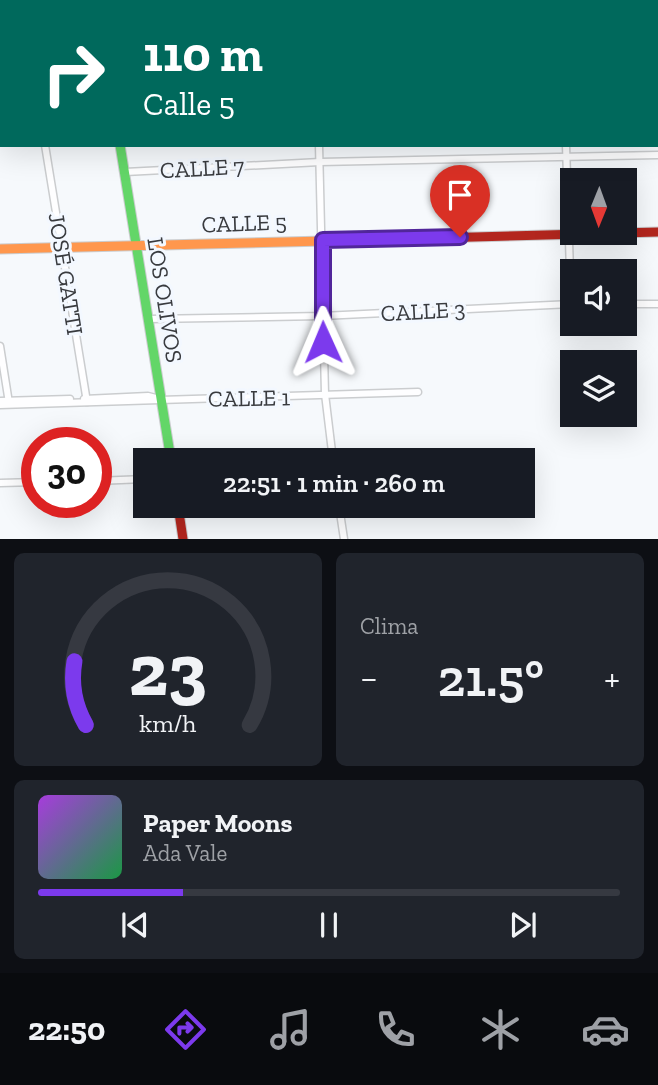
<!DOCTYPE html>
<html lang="es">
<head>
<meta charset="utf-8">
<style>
	body { margin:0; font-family:"Zilla Slab",serif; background:#20242c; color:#f1f3f6; height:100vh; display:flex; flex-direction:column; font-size:26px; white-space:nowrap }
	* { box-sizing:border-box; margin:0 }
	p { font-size:23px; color:#9ea1a6 }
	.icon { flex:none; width:38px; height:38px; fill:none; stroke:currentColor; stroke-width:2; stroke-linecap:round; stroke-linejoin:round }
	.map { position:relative; height:539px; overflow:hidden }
	.drawer { display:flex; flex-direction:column; gap:14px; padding:14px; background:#0d0f14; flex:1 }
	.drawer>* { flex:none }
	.guide { position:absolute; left:0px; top:0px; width:658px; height:147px; box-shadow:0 7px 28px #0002; background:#00695c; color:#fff; overflow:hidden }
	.needle { width:46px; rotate:181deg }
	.controls { position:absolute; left:560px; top:168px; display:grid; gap:14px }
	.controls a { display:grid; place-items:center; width:77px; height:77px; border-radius:0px; background:#171b24; box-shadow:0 7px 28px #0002; font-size:35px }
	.speed { position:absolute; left:21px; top:427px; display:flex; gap:14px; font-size:35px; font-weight:700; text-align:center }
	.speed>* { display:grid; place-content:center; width:91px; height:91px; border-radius:50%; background:#171b24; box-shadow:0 7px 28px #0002; line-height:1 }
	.speed .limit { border:10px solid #d22; background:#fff; color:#111 }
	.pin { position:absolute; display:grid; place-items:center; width:60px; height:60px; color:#fff; margin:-72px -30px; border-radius:50% 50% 50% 0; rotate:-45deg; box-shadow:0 0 7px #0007 }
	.pin .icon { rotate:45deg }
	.me { position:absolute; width:77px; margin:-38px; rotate:359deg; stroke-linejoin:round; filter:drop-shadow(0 0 5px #0008) }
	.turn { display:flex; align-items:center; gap:24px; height:147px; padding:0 28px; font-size:32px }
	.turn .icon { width:91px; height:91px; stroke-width:2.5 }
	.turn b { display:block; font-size:49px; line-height:60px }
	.big { font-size:52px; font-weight:600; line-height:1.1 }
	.drawer .card { flex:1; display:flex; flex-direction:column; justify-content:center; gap:10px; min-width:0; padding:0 24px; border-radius:10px; background:#20242c }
	.drawer .dial { align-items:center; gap:0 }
	.dial svg { height:182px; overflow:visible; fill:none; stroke:#363941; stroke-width:7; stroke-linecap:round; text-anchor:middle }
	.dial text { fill:#f1f3f6; stroke:none }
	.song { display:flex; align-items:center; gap:21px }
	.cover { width:84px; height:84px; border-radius:10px; background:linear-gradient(135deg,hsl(280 70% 55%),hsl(140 70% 35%)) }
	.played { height:7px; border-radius:4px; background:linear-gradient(90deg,#7c3aed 25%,#363941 25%) }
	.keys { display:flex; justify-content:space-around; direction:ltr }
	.heat { display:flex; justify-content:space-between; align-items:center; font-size:38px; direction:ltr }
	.drawer .tiles { flex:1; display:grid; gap:14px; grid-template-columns:1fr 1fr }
	.card:last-child { grid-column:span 2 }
	.trip { position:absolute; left:133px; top:448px; width:402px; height:70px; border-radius:0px; background:#171b24; box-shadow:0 7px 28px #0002; font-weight:600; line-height:70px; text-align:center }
	.menu { display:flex; height:112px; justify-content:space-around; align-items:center; background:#090b0e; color:#9ea1a6 }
	.menu .icon { width:49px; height:49px }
	.menu .current { color:#7c3aed }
	.menu b { font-size:32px; color:#f1f3f6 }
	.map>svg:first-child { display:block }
</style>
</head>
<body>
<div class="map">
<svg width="658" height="539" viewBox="0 0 658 539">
	<rect width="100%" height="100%" fill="#f6f9fc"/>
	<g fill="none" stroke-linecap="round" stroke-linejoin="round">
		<g stroke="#cbcdcf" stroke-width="9">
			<g id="street">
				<path d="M21 0V2"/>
				<path d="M177 0V2"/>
				<path d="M301 0V2"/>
				<path d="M402 0 403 2"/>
				<path d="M483 0 484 2"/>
				<path d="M628 0V2"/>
				<path d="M228 2V0"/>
				<path d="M556 2 622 0"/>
				<path d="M656 78H658"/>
				<path d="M0 99H2"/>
				<path d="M45 145 87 402"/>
				<path d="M319 145 325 394 333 460"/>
				<path d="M566 145 571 304"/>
				<path d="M125 172 320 162 658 155"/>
				<path d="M625 304H658"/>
				<path d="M149 319 322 316 572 304"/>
				<path d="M0 346 9 403"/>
				<path d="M84 399 148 396 160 399"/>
				<path d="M0 401 70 399"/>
				<path d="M0 405 418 392"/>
				<path d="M96 481 145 479"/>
				<path d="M0 483 37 482"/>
				<path d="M339 506 344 539"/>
			</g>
		</g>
		<g stroke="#cbcdcf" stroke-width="11">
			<path id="fast" d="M120 145 171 460"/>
		</g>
		<g stroke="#cbcdcf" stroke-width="11">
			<g id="slow">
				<path d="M98 0V2"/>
				<path d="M0 249 365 240"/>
			</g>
		</g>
		<g stroke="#cbcdcf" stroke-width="11">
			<g id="jam">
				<path d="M365 240 658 232"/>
				<path d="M178 506 183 539"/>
			</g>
		</g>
		<use href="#street" stroke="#fefeff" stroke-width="6"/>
		<use href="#fast" stroke="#63d668" stroke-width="9"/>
		<use href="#slow" stroke="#ff974d" stroke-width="9"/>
		<use href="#jam" stroke="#b3261e" stroke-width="9"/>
	</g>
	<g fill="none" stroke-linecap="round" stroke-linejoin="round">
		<g stroke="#51269a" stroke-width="18">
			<path id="route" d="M323 342V240L460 237"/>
		</g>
		<use href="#route" stroke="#7c3aed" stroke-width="12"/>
	</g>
	<g text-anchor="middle" stroke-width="6" stroke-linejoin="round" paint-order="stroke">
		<g font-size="23" fill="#393b3f" stroke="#f3f8ff">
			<text transform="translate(202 168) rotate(-3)" y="8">CALLE 7</text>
			<text transform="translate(244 223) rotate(-2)" y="8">CALLE 5</text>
			<text transform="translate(66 274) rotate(81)" y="8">JOSÉ GATTI</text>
			<text transform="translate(165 300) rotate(81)" y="8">LOS OLIVOS</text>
			<text transform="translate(423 311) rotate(-3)" y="8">CALLE 3</text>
			<text transform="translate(249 398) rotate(-1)" y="8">CALLE 1</text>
		</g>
	</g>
</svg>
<div class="controls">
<a><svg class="needle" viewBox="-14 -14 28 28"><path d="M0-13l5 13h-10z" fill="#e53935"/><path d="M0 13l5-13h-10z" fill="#9ea1a6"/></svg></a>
<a><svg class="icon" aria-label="sound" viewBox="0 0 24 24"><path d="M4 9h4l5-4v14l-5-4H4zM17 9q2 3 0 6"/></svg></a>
<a><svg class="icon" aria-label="layers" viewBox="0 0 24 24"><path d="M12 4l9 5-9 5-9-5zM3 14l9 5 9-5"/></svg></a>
</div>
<div class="speed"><div class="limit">30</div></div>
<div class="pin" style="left:460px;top:237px;background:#d93025"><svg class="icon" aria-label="arrive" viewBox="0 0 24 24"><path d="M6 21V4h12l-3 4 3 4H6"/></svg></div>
<svg class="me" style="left:323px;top:342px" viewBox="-20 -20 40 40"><path d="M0-17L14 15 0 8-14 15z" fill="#7c3aed" stroke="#fff" stroke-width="4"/></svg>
<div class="trip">22:51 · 1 min · 260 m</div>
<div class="guide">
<div class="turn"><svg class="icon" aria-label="right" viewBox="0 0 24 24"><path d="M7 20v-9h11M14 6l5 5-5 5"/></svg><div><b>110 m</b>Calle 5</div></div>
</div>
</div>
<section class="drawer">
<div class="tiles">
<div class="card dial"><svg viewBox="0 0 100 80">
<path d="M14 69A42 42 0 1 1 86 69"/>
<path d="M14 69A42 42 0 0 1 9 41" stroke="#7c3aed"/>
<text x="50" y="56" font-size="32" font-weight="700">23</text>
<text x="50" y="72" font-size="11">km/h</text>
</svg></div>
<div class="card"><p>Clima</p>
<div class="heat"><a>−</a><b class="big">21.5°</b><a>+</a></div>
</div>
<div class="card">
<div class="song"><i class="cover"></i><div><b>Paper Moons</b><p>Ada Vale</p></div></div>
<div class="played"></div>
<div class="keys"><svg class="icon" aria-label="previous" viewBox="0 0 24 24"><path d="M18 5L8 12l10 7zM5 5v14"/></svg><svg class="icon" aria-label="pause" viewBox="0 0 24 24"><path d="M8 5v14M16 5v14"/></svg><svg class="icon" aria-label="next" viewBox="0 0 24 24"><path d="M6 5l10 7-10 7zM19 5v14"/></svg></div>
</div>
</div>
</section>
<nav class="menu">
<b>22:50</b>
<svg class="icon current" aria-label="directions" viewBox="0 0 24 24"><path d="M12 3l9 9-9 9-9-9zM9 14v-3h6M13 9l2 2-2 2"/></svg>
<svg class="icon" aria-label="music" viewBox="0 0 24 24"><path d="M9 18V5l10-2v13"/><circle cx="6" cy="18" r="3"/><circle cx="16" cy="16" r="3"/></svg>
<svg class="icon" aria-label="phone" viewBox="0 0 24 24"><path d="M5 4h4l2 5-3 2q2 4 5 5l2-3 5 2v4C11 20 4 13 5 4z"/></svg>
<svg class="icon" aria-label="climate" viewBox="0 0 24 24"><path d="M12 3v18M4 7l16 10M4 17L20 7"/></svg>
<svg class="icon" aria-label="car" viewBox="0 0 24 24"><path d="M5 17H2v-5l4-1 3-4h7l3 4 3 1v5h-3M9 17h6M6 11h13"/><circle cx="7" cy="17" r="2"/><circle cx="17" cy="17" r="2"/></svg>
</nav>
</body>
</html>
